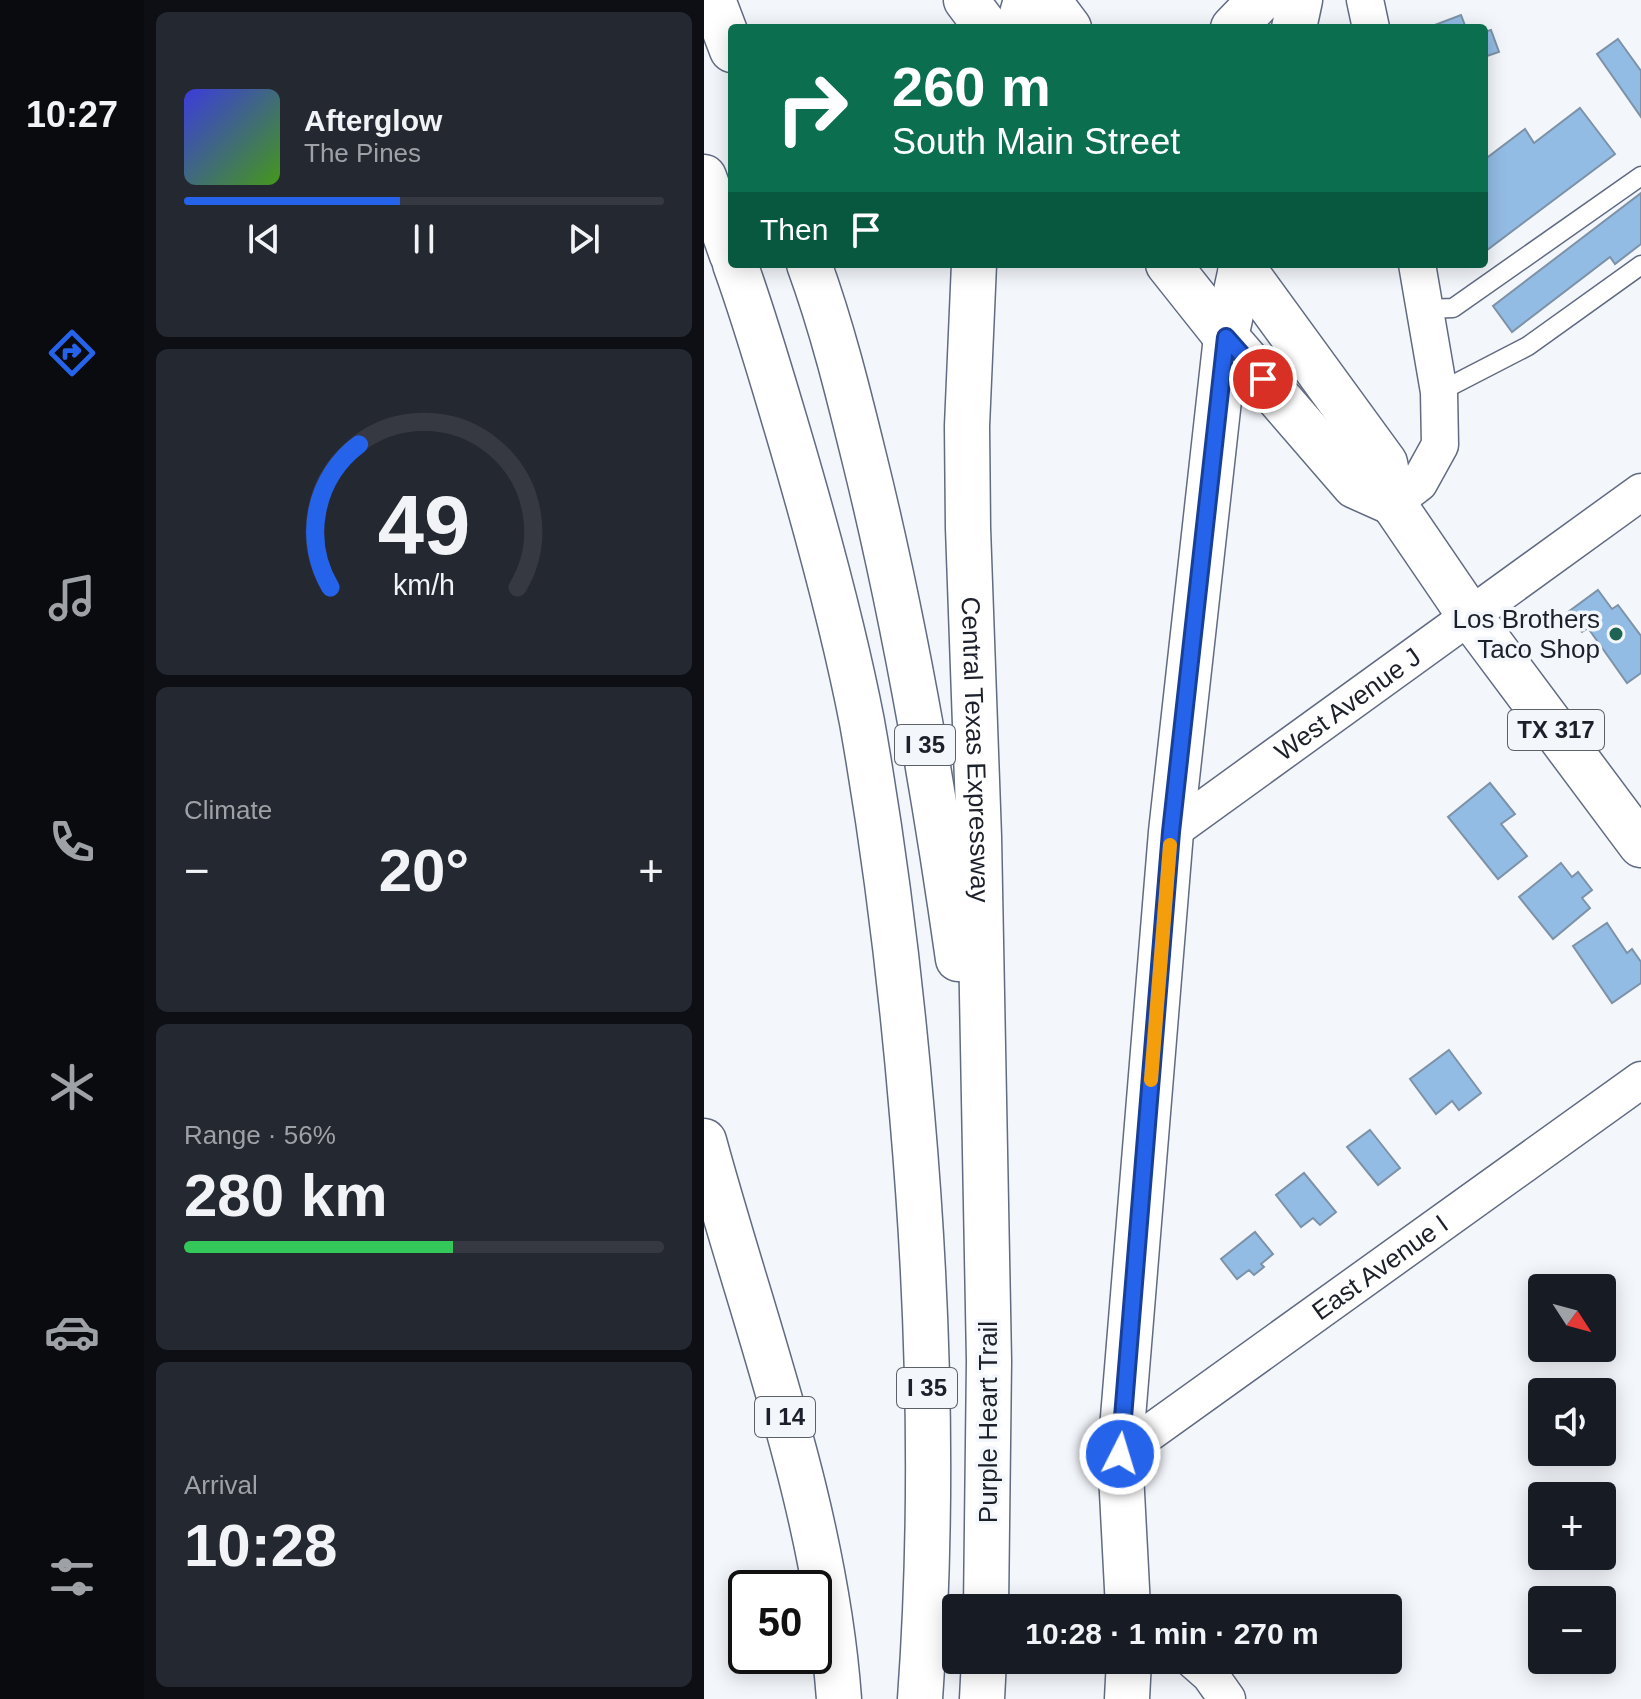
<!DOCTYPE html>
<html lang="en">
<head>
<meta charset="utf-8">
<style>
	body { margin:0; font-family:Arial,sans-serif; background:#242831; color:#f1f3f6; height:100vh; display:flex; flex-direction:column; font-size:30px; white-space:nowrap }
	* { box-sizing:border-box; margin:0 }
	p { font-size:26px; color:#9ea1a6 }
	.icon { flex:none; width:44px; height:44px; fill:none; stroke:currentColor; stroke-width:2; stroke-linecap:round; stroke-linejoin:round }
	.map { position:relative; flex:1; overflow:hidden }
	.details { display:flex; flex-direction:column; gap:12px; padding:12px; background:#0d0f14; width:560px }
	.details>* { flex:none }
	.guide { position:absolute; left:24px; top:24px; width:760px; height:244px; border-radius:8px; box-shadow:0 4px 20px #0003; background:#0b6e4f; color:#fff; overflow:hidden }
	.needle { width:52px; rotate:126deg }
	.tools { position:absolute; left:824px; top:1274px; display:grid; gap:16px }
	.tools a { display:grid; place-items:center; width:88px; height:88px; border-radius:8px; background:#171b24; box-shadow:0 4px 20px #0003; font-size:40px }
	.speed { position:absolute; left:24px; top:1570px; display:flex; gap:16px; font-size:40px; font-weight:700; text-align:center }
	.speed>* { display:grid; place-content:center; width:104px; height:104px; border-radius:50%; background:#171b24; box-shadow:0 4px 20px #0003; line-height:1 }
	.speed .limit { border:4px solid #111; border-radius:12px; background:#fff; color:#111 }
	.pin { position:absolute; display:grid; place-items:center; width:68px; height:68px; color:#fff; margin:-34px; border:4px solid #fff; border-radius:50%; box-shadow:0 2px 8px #0007 }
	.me { position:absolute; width:88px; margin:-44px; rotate:5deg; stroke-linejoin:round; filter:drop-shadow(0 0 6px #0008) }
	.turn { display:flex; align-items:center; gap:28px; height:168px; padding:0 32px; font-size:36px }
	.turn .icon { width:104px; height:104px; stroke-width:2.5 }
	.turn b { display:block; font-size:56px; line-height:68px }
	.then { display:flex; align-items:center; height:76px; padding:0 32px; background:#0003; gap:16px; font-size:30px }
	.big { font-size:60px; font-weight:700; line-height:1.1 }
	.details .widget { flex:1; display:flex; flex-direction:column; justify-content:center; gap:12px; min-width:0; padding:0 28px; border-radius:12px; background:#242831 }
	.details .dial { align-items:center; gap:0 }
	.dial svg { height:208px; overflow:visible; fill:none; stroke:#363941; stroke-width:7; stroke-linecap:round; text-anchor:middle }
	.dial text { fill:#f1f3f6; stroke:none }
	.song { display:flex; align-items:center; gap:24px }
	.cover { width:96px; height:96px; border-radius:12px; background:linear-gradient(135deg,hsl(240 70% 55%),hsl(100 70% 35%)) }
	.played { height:8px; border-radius:4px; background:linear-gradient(90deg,#2563eb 45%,#363941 45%) }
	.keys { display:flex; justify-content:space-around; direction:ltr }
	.heat { display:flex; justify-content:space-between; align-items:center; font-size:44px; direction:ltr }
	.charge { height:12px; border-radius:6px; background:linear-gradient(90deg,#34c759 56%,#363941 0) }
	.trip { position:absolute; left:238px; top:1594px; width:460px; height:80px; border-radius:8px; background:#171b24; box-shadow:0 4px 20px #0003; font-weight:700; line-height:80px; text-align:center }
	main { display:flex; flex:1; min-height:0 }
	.menu { display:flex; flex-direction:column; width:144px; justify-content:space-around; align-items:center; background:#090b0e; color:#9ea1a6 }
	.menu .icon { width:56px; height:56px }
	.menu .active { color:#2563eb }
	.menu b { font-size:36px; color:#f1f3f6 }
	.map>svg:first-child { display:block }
</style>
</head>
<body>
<main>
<nav class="menu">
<b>10:27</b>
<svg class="icon active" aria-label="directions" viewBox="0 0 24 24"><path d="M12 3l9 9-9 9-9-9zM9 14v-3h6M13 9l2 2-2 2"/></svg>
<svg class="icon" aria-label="music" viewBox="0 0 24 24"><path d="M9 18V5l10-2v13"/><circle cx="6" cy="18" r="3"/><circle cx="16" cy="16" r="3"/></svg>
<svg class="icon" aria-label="phone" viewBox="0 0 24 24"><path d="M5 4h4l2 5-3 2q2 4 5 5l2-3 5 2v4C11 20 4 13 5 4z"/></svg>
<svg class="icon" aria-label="climate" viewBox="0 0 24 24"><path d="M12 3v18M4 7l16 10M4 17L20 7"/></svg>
<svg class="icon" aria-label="car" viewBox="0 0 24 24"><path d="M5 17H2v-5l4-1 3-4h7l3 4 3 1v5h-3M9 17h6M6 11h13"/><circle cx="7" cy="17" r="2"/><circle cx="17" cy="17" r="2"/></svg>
<svg class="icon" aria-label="filters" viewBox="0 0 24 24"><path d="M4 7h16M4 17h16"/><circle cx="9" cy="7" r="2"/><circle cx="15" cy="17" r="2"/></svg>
</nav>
<section class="details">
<div class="widget">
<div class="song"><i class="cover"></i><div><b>Afterglow</b><p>The Pines</p></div></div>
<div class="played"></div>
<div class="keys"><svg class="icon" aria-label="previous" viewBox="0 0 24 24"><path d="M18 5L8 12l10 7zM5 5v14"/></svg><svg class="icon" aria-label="pause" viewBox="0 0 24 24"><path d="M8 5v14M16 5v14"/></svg><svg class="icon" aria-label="next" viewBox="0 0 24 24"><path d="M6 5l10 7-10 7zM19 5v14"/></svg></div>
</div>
<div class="widget dial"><svg viewBox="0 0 100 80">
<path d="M14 69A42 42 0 1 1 86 69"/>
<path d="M14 69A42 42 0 0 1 25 14" stroke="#2563eb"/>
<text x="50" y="56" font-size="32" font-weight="700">49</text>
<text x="50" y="72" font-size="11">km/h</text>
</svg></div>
<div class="widget"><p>Climate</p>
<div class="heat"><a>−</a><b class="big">20°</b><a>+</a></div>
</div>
<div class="widget"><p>Range · 56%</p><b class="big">280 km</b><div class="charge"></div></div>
<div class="widget"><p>Arrival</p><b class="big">10:28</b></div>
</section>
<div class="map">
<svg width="937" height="1699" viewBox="0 0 937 1699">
	<rect width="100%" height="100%" fill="#f3f6fb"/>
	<g fill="#93bce5" stroke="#7d92a7" stroke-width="2">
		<path d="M757 15 762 28H723Z"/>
		<path d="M787 30 795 52 780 57V32Z"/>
		<path d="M914 39 937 71V117L893 54Z"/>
		<path d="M876 108 911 154 783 250 780 246V160L821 129 830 143Z"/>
		<path d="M937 193V244L911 264 906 257 808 332 789 306Z"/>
		<path d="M894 590 908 609 914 605 937 636V673L923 683 884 628 878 632 864 612Z"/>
		<path d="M786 783 811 814 797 824 823 856 794 879 744 817Z"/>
		<path d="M857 863 868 877 874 872 888 890 878 898 886 908 849 939 815 897Z"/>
		<path d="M903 923 923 953 928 949 937 962V983L908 1003 869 946Z"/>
		<path d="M745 1050 777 1093 755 1110 748 1101 732 1114 706 1079Z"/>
		<path d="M666 1130 696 1168 674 1185 643 1147Z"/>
		<path d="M600 1173 632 1212 616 1225 609 1218 597 1227 572 1195Z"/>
		<path d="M551 1232 569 1254 557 1264 560 1267 550 1275 545 1270 533 1279 517 1259Z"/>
	</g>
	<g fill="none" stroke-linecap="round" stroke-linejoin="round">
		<g stroke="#616b82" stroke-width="21">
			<g id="service">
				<path d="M722 309 749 308 937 176"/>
				<path d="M735 392 824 346 937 265"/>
			</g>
		</g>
		<g stroke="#616b82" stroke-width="39">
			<g id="minor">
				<path d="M661 0 667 28"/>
				<path d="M689 503 715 483 736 445 735 392 713 264"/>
				<path id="s1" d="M467 832 937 492"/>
				<path id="s2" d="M416 1454 937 1080"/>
				<path d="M489 1660 506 1675 523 1699"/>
			</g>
		</g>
		<g stroke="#616b82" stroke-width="47">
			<g id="secondary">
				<path d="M529 28 556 0"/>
				<path d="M590 28 596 0"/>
				<path d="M424 1608 416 1454 467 832 522 337 538 264"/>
				<path d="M423 1699 425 1660"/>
			</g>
		</g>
		<g stroke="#616b82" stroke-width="47">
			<g id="primary">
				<path d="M262 0 283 28"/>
				<path d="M344 0 365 28"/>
				<path d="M464 264 522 337 651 486 689 503"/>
				<path d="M536 264 681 463 689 503 766 616 937 845"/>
			</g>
		</g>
		<g stroke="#616b82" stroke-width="47">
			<g id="motorway">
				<path d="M9 0 28 50"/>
				<path d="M314 28 322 0"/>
				<path d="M0 177 28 255"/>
				<path d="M31 264C51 319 67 375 84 432 112 527 139 624 158 722 181 852 197 983 208 1114 225 1308 230 1505 216 1699"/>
				<path d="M105 264C128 327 144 392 160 457 201 622 230 790 254 959"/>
				<path id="s3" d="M270 264 263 426 264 528 275 837 285 1361 282 1608"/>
				<path d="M0 1141C50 1325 121 1507 135 1699"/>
				<path d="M278 1699 280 1660"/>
			</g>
		</g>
		<use href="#service" stroke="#fff" stroke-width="18"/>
		<use href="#minor" stroke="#fff" stroke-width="36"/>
		<use href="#secondary" stroke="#fff" stroke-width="44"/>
		<use href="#primary" stroke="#fff" stroke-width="44"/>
		<use href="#motorway" stroke="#fff" stroke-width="44"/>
	</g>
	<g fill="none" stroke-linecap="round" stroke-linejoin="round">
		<g stroke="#184099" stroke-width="20">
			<path id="route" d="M416 1454 467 832 522 337 559 379"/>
		</g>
		<use href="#route" stroke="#2563eb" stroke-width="14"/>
		<path stroke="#f59e0b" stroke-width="14" d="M447 1080 466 845"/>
	</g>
	<circle fill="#1f6354" stroke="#f3f6fb" stroke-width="3" cx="912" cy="634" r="8"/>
	<g text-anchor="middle" stroke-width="7" stroke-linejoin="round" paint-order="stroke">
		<g fill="#f3f6fb" stroke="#5c6069" stroke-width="2">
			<rect x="804" y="710" width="96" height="40" rx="6"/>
			<rect x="191" y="725" width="60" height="40" rx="6"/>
			<rect x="193" y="1368" width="60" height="40" rx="6"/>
			<rect x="51" y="1397" width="60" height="40" rx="6"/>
		</g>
		<g font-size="24" font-weight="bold" fill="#1c202a">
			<text x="852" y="738">TX 317</text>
			<text x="221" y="753">I 35</text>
			<text x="223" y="1396">I 35</text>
			<text x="81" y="1425">I 14</text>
		</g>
		<g font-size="26" fill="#1c202a" stroke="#f3f6fb" text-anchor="end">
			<text x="896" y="628">Los Brothers<tspan x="896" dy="30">Taco Shop</tspan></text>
		</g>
		<g font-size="26" fill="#1c202a" stroke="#f3f6fb">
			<text dy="9" stroke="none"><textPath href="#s1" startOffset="218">West Avenue J</textPath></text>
			<text dy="9" stroke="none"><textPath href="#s3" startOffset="486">Central Texas Expressway</textPath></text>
			<text dy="9" stroke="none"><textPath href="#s2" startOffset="320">East Avenue I</textPath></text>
			<text transform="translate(284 1422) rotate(-90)" y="9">Purple Heart Trail</text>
		</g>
	</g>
</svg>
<div class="tools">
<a><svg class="needle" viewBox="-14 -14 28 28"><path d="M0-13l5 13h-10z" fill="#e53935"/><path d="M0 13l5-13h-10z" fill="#9ea1a6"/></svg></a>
<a><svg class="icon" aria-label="sound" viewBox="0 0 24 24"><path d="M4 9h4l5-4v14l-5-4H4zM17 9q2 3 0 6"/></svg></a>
<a>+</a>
<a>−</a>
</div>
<div class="speed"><div class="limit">50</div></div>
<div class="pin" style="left:559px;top:379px;background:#d93025"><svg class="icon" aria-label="arrive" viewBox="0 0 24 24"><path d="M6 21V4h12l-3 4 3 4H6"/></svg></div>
<svg class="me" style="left:416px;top:1454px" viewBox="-20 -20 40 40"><circle r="17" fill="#2563eb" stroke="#fff" stroke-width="3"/><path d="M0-11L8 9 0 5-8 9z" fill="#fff"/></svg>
<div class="trip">10:28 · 1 min · 270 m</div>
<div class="guide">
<div class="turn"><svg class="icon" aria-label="right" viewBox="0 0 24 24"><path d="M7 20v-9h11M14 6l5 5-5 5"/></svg><div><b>260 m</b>South Main Street</div></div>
<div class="then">Then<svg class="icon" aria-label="arrive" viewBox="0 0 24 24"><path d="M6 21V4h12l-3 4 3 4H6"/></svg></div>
</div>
</div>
</main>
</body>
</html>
